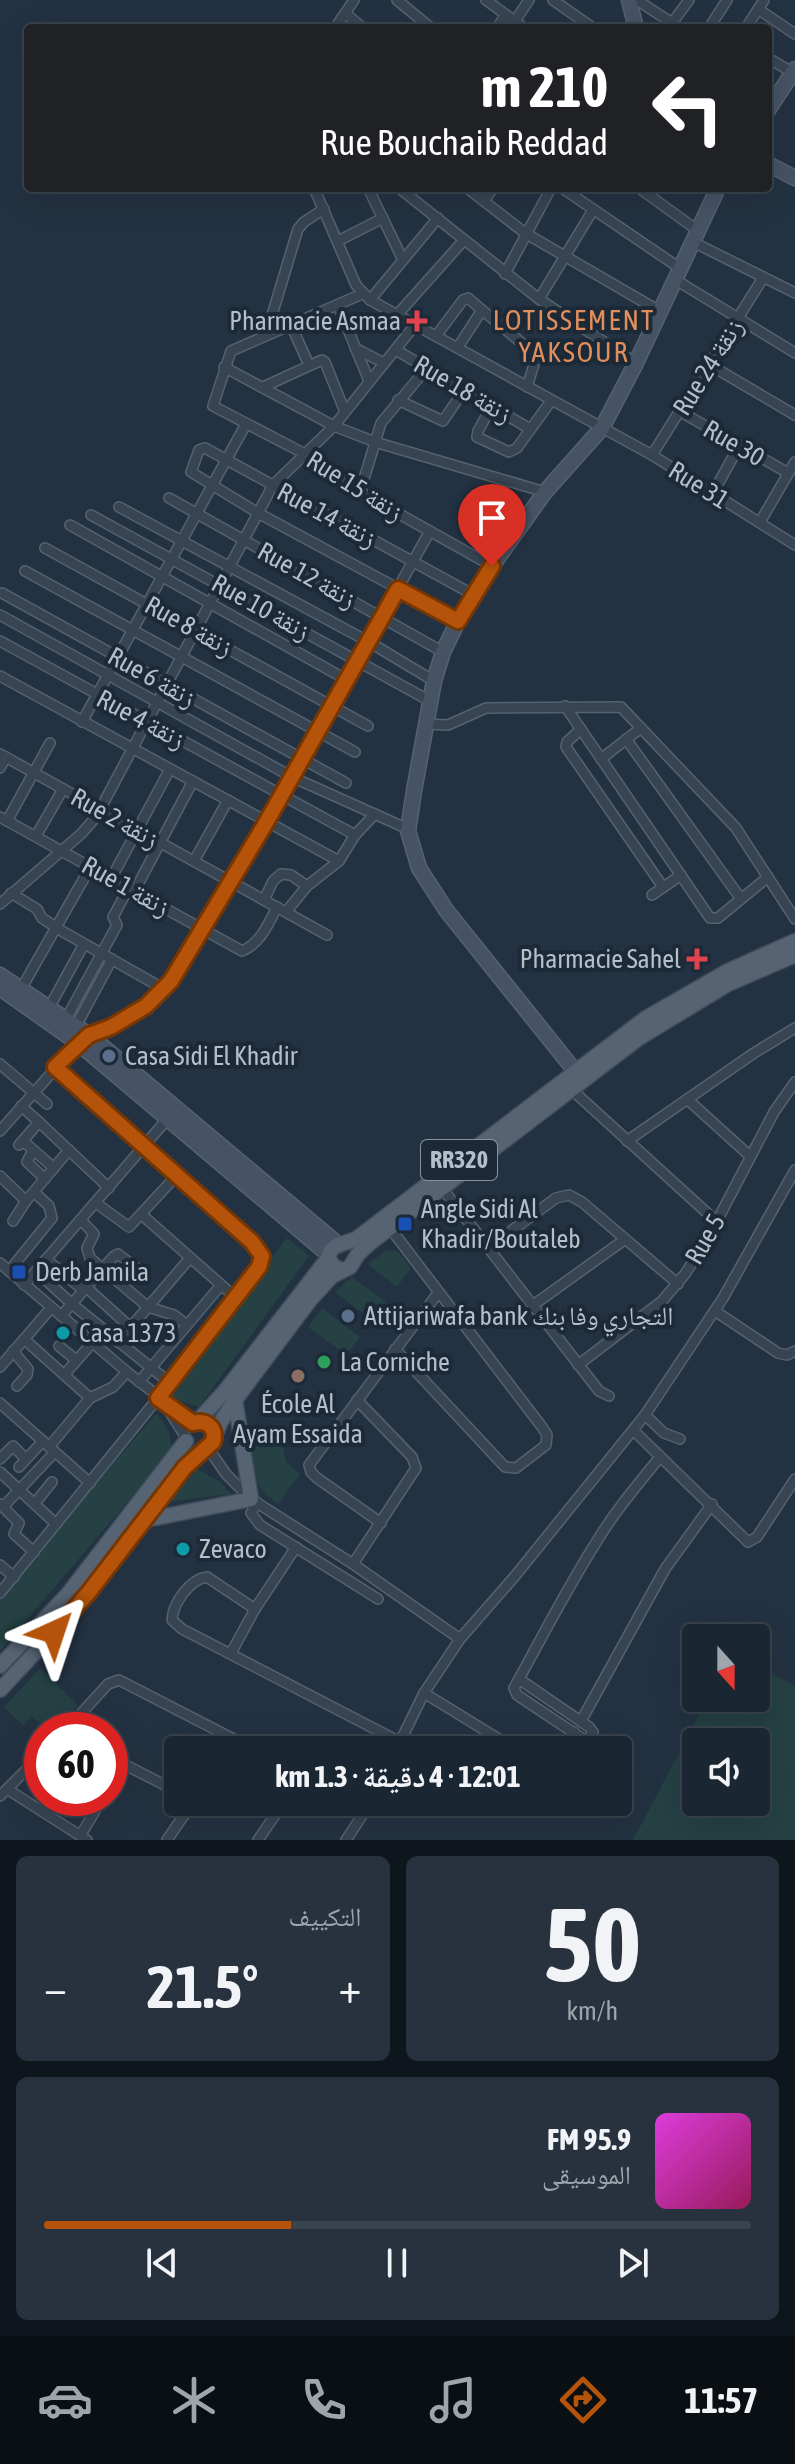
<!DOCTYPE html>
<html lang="ar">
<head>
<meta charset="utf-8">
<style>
	body { margin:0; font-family:"Asap Condensed","Noto Naskh Arabic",sans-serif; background:#27323e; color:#f1f3f6; direction:rtl; height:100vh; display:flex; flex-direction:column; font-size:30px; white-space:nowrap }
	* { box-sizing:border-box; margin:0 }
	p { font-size:26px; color:#9fa5ac }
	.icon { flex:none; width:44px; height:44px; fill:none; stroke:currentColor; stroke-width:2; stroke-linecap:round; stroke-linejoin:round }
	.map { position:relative; height:1840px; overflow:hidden; direction:ltr }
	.panel { display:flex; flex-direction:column; gap:16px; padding:16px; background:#0e151c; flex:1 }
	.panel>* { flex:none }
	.banner { position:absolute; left:24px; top:24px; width:748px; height:168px; border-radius:8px; box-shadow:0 8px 32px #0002,0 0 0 2px #38434d; direction:rtl; background:#202124; color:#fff; overflow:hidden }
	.needle { width:52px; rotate:159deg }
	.tools { position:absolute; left:682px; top:1624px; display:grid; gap:16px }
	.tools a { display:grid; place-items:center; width:88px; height:88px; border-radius:8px; background:#1a2632; box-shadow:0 8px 32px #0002,0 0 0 2px #38434d; font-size:40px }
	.speed { position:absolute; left:24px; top:1712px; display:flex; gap:16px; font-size:40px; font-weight:700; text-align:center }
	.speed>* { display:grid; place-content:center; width:104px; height:104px; border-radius:50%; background:#1a2632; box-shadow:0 8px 32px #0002,0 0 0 2px #38434d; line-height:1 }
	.speed .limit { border:12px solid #d22; background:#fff; color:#111 }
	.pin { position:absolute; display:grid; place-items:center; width:68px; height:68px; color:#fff; margin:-82px -34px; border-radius:50% 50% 50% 0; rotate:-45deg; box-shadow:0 0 8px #0007 }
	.pin .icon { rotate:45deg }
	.me { position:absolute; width:88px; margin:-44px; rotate:42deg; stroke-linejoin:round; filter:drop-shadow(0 0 6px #0008) }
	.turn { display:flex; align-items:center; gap:28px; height:168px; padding:0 32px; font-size:36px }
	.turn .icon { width:104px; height:104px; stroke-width:2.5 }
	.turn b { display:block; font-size:56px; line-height:68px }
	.big { font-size:60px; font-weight:700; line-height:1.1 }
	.panel .widget { flex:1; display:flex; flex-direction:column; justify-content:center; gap:12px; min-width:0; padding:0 28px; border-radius:12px; background:#27323e }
	.panel .dial { align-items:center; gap:0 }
	.dial b { font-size:104px; line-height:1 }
	.song { display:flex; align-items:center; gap:24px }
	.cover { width:96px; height:96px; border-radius:12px; background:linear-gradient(135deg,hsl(300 70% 55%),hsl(330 70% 35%)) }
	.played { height:8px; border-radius:4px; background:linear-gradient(90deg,#b45309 35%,#38434d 35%) }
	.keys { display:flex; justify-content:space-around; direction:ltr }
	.heat { display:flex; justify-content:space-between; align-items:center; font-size:44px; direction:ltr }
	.panel .tiles { flex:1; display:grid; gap:16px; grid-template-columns:1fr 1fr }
	.widget:last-child { grid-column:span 2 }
	.trip { position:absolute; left:164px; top:1736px; width:468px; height:80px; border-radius:8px; background:#1a2632; box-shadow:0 8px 32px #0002,0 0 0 2px #38434d; font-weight:700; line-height:80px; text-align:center; direction:rtl }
	.dock { display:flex; height:128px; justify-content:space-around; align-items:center; background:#0a0f14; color:#9fa5ac }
	.dock .icon { width:56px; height:56px }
	.dock .selected { color:#b45309 }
	.dock b { font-size:36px; color:#f1f3f6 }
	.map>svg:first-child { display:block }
</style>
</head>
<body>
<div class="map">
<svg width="795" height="1840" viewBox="0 0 795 1840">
	<rect width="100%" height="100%" fill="#233242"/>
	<g fill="#254143" fill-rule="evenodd">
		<path d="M287 1238 309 1256 199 1407 166 1397Z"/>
		<path d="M387 1250 397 1251 411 1268 397 1287 368 1264Z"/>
		<path d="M352 1277 386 1302 372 1320 335 1292Z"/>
		<path d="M322 1308 360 1337 346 1355 308 1327Z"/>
		<path d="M157 1413 169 1432 172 1450 0 1651V1594Z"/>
		<path d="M281 1435 286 1462 300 1474 278 1504C250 1484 254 1472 249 1441Z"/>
		<path d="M197 1469 220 1482 231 1494 169 1502Z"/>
		<path d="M756 1665 795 1686V1840H633L708 1698H756ZM696 1742H756V1802H696Z"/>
		<path d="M40 1669 78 1705 54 1730H47L32 1716 23 1725 4 1707Z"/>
	</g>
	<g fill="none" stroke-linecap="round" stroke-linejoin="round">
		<g stroke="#55626f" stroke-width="12">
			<g id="street">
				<path d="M397 0 431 28"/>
				<path d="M486 0 524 28"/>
				<path d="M553 0 593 28"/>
				<path d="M637 0 672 23 689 0"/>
				<path d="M758 9 795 34"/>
				<path d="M345 13 363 28"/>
				<path d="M515 21 529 0"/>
				<path d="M335 28 354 0"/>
				<path d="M497 28 505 16"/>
				<path d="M709 28 727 0"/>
				<path d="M746 28 764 0"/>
				<path d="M768 58 795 74"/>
				<path d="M314 188 356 285 370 300 652 455 795 545"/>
				<path d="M368 188 403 260"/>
				<path d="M399 188 539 299 636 363"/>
				<path d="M467 188 525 233 661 312"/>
				<path d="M562 188 681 269"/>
				<path d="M639 188 697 230"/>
				<path d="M484 201 493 188"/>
				<path d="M338 241 383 218"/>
				<path d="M693 242 795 293"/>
				<path d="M505 274 551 188"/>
				<path d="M676 280 795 353"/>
				<path d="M362 294 231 351 213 406 305 454 360 492 492 566"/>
				<path d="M539 299 593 210"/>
				<path d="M370 300 438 218"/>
				<path d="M338 305 369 381"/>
				<path d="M482 310 535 354 536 358 527 387"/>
				<path d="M397 315 464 240"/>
				<path d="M291 325 309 365"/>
				<path d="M266 335 298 229 304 222 324 209"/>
				<path d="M436 336 463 300 468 298 482 310 458 347"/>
				<path d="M355 348 384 363"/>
				<path d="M396 350 530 429"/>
				<path d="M710 365 795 415"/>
				<path d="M224 367 334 426 375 442 545 492"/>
				<path d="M263 387 322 360 325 362 345 412"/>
				<path d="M398 400 443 421 464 390"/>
				<path d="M492 406 478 431 477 437 509 452 517 448 551 401"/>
				<path d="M681 412 788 473"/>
				<path d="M652 455 763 278"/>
				<path d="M360 492 381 423 426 369"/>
				<path d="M713 493 739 446"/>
				<path d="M169 498 443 652"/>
				<path d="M119 507 369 642 434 681"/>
				<path d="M91 515 430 701"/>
				<path d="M760 522 795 462"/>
				<path d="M70 525 347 680"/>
				<path d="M45 548 368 726"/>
				<path d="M25 571 355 752"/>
				<path d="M2 593 346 783"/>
				<path d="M0 615 292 777 408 829"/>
				<path d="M458 621 258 513 191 472 199 450 205 448 474 595"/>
				<path d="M0 641 355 835"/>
				<path d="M0 676 339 861"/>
				<path d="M565 706 710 918H718L768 877"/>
				<path d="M82 722 246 424"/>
				<path d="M426 724 448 725 486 708 621 707 736 828 795 919"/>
				<path d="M581 729 567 742 566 747 663 887"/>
				<path d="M626 739 741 899"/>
				<path d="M0 754 327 935"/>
				<path d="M601 759 641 728"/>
				<path d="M0 768 6 757"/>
				<path d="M0 817 242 951C260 944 269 923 277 907"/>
				<path d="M7 821 50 743"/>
				<path d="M36 836 63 789"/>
				<path d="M194 861 228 800"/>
				<path d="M112 877 170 769"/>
				<path d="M135 890 193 781"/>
				<path d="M11 893 37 909 42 918 60 930 164 989"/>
				<path d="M652 895 681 875"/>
				<path d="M264 900 273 881 281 874 291 875 307 886"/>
				<path d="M0 904 81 834 96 817 273 485 334 426 415 325"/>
				<path d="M286 912 307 886 339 861 355 835 375 814"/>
				<path d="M21 989 91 866"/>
				<path d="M49 1008 84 944"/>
				<path d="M66 1019 117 925 113 917 129 887"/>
				<path d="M76 1026 112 959"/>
				<path d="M0 1064 47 1104"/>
				<path d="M571 1089 716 1221"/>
				<path d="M687 1099 750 1156"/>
				<path d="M39 1122 109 1188"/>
				<path d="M0 1131 78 1043 138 1012 171 981 282 795 430 531"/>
				<path d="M23 1141 54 1168"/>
				<path d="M627 1141 754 1053 795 1028"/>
				<path d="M19 1145 39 1122 21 1106"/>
				<path d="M33 1150 27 1162 45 1179"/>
				<path d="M0 1176 26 1201"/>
				<path d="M442 1188 599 1391 609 1396"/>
				<path d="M96 1203 129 1227 177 1175"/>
				<path d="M142 1215 235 1297"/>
				<path d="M81 1220 94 1234 87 1248 90 1258 148 1307 174 1315 187 1325"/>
				<path d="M13 1221 26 1201 69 1150"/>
				<path d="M390 1228 542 1427 547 1435 546 1445 516 1468 505 1467 395 1349"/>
				<path d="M488 1248 556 1198 569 1195 582 1202 678 1284"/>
				<path d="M46 1259 83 1290"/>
				<path d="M0 1263 127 1372 193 1423"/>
				<path d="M9 1271 52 1218 49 1206 34 1192"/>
				<path d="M36 1271 72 1304 170 1383"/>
				<path d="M24 1285 169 1117"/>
				<path d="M86 1287 130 1327"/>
				<path d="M532 1306 624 1240"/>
				<path d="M715 1311 778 1353 787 1355 795 1351"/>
				<path d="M61 1316 114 1256 118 1254 139 1270"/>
				<path d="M24 1339 90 1398"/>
				<path d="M118 1342 190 1258"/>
				<path d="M59 1346 76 1360"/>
				<path d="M13 1351 28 1369 27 1375 17 1386"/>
				<path d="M578 1365 662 1301 685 1274 707 1240 774 1112 795 1082"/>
				<path d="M0 1367 51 1308"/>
				<path d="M64 1375 92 1343"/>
				<path d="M139 1382 221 1285"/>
				<path d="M0 1403 90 1483"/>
				<path d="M168 1409 185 1436"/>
				<path d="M645 1415 664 1433 680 1439"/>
				<path d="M634 1431 748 1542 757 1537 795 1479"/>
				<path d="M49 1447 90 1398 113 1387 127 1372"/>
				<path d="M208 1448 226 1474 251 1499 353 1564 460 1639"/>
				<path d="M0 1459 13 1446 26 1459"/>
				<path d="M19 1467 43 1441"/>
				<path d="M0 1472 56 1524"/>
				<path d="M257 1502 251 1513 260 1525 378 1599"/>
				<path d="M35 1503 52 1482"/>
				<path d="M0 1504 19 1523 14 1534 34 1552"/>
				<path d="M3 1507 55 1452"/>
				<path d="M381 1523 317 1478 311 1472 309 1465 438 1293"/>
				<path d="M353 1564 416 1468 412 1457 357 1400"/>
				<path d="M0 1565 14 1577"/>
				<path d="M0 1593 158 1398 259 1267 262 1256 258 1247 55 1067"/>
				<path d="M255 1609 207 1577C190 1579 173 1603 172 1620L182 1629 400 1742 396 1750"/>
				<path d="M231 1653 255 1609 296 1547"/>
				<path d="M519 1679 589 1727 593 1732 588 1740 583 1739 517 1695 514 1688C541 1639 567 1588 597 1541 615 1511 638 1484 660 1457"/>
				<path d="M424 1693 517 1750"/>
				<path d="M581 1721 665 1569 712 1504"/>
				<path d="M66 1730 108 1684 119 1680 255 1750"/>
				<path d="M400 1742 424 1693 460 1639 515 1576 645 1415 723 1298 795 1170"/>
				<path d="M561 1750 574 1732"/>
				<path d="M110 1757 178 1792"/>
				<path d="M110 1787 124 1764"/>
				<path d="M7 1789 87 1840"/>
				<path d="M0 1796 42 1754"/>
				<path d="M80 1836 103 1798"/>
				<path d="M167 1840 193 1802"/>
				<path d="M258 1840 284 1802"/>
				<path d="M346 1840 371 1802"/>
			</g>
		</g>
		<g stroke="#55626f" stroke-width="17">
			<g id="secondary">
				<path d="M629 0 636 28"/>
				<path d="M768 110 795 69"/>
				<path d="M768 164 795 178"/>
				<path d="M0 975 89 1035 339 1245"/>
				<path d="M0 988 78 1043 329 1255"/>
				<path d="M575 1071 446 910 419 868 408 831 414 791 434 681 443 652 458 621 492 566 545 492 602 428 636 363 718 188"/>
			</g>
		</g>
		<g stroke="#414d5b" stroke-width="17">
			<g id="primary">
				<path d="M343 1270C331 1268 322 1254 336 1246 342 1243 349 1242 356 1239L646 1018 726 972 795 941"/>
				<path d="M197 1422 225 1391 329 1257"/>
				<path d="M145 1520 251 1499 235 1400"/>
				<path d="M0 1666 68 1594 186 1441"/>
				<path d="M0 1690 72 1613 185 1467 201 1451 211 1446 220 1423 235 1400 310 1300 332 1276 350 1267 358 1254 370 1243 639 1038 728 984 795 955"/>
			</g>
		</g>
		<use href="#street" stroke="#374452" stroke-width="9"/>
		<use href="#secondary" stroke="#455365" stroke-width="14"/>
		<use href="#primary" stroke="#556372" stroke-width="14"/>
	</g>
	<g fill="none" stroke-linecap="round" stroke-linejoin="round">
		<g stroke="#753606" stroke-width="20">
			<path id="route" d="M54 1632 89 1592 185 1467 213 1442C217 1428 207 1419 193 1423L158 1398 259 1267 262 1256 252 1242 55 1067 89 1035 111 1027 146 1006 171 981 267 821 398 589 458 621 492 566"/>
		</g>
		<use href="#route" stroke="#b45309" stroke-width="14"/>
	</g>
	<g fill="#e0444e" stroke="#1c2937" stroke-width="3">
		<path d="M413 309h8v8h8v8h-8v8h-8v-8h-8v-8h8z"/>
		<path d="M693 947h8v8h8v8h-8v8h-8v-8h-8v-8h8z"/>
	</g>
	<g fill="#5c6f8a" stroke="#1c2937" stroke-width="3">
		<circle cx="109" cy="1056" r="8"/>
		<circle cx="348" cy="1316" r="8"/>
	</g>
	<g fill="#1a4fb4" stroke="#1c2937" stroke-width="3">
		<rect x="397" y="1216" width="16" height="16" rx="4"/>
		<rect x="11" y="1264" width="16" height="16" rx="4"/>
	</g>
	<g fill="#0f9aa8" stroke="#1c2937" stroke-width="3">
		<circle cx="63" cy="1333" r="8"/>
		<circle cx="183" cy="1549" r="8"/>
	</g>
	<circle fill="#2e9e5b" stroke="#1c2937" stroke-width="3" cx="324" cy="1362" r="8"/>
	<circle fill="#8d6e63" stroke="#1c2937" stroke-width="3" cx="298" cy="1376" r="8"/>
	<g text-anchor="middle" stroke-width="8" stroke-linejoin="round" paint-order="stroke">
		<rect fill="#1c2937" stroke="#86929f" stroke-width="2" x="421" y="1140" width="76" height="40" rx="6"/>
		<g font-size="24" font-weight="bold" fill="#b4bfcc">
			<text x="459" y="1168">RR320</text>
		</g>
		<g font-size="26" fill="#b4bfcc" stroke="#1c2937" text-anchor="start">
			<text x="401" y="330" text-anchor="end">Pharmacie Asmaa</text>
			<text x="681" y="968" text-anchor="end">Pharmacie Sahel</text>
			<text x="125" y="1065">Casa Sidi El Khadir</text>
			<text x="421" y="1218">Angle Sidi Al<tspan x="421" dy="30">Khadir/Boutaleb</tspan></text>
			<text x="35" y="1281">Derb Jamila</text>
			<text x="364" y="1325">Attijariwafa bank التجاري وفا بنك</text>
			<text x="79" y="1342">Casa 1373</text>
			<text x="340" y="1371">La Corniche</text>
			<text x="298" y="1413" text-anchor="middle">École Al<tspan x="298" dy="30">Ayam Essaida</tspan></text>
			<text x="199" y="1558">Zevaco</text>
		</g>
		<g font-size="26" fill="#b4bfcc" stroke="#1c2937">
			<text transform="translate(708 367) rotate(-58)" y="9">Rue 24 زنقة</text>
			<text transform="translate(463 389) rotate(30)" y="9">Rue 18 زنقة</text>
			<text transform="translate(734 443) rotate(30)" y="9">Rue 30</text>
			<text transform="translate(699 485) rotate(32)" y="9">Rue 31</text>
			<text transform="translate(355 486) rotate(32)" y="9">Rue 15 زنقة</text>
			<text transform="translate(327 515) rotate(28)" y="9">Rue 14 زنقة</text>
			<text transform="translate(307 575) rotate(29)" y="9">Rue 12 زنقة</text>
			<text transform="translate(261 607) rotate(29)" y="9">Rue 10 زنقة</text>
			<text transform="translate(189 626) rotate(29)" y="9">Rue 8 زنقة</text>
			<text transform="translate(152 677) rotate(29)" y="9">Rue 6 زنقة</text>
			<text transform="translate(141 719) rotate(28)" y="9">Rue 4 زنقة</text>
			<text transform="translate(115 818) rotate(29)" y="9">Rue 2 زنقة</text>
			<text transform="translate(126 886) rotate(29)" y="9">Rue 1 زنقة</text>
			<text transform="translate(705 1239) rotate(-60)" y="9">Rue 5</text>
		</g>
		<g font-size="28" letter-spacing="2" fill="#df8e5c" stroke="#1c2937">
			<text x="574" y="330">LOTISSEMENT<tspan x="574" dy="32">YAKSOUR</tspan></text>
		</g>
	</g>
</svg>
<div class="tools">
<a><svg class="needle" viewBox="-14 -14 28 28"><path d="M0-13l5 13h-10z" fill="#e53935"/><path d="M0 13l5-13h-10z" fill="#9fa5ac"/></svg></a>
<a><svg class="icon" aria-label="sound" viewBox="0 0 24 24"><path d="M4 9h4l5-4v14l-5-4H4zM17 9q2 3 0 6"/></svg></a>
</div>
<div class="speed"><div class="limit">60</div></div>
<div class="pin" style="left:492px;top:566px;background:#d93025"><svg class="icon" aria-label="arrive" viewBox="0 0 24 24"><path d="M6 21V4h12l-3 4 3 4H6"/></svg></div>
<svg class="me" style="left:54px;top:1632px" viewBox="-20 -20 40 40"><path d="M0-17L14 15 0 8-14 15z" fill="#b45309" stroke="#fff" stroke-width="4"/></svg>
<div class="trip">12:01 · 4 دقيقة · 1.3 km</div>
<div class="banner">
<div class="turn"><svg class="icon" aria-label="left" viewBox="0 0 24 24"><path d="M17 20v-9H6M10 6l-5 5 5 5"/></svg><div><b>210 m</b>Rue Bouchaib Reddad</div></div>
</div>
</div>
<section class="panel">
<div class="tiles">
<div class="widget dial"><b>50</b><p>km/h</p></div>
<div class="widget"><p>التكييف</p>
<div class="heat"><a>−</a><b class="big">21.5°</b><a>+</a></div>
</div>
<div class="widget">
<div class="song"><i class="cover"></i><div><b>95.9 FM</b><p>الموسيقى</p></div></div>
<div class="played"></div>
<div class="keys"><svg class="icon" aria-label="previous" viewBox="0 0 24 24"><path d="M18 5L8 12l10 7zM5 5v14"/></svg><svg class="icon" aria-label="pause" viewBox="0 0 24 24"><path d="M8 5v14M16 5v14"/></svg><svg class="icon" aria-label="next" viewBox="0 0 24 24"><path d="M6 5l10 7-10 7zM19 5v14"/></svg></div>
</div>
</div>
</section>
<nav class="dock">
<b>11:57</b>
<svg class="icon selected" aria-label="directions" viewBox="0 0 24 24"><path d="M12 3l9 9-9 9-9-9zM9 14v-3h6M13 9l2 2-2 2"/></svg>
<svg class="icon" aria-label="music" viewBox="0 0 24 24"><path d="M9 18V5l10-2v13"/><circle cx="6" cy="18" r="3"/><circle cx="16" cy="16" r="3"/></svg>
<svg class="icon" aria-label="phone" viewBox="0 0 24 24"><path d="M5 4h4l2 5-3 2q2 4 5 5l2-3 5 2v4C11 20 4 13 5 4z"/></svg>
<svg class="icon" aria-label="climate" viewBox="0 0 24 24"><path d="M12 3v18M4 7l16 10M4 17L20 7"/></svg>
<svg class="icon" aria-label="car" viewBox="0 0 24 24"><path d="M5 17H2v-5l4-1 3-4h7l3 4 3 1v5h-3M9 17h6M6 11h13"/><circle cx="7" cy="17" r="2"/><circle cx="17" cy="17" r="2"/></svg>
</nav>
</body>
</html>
